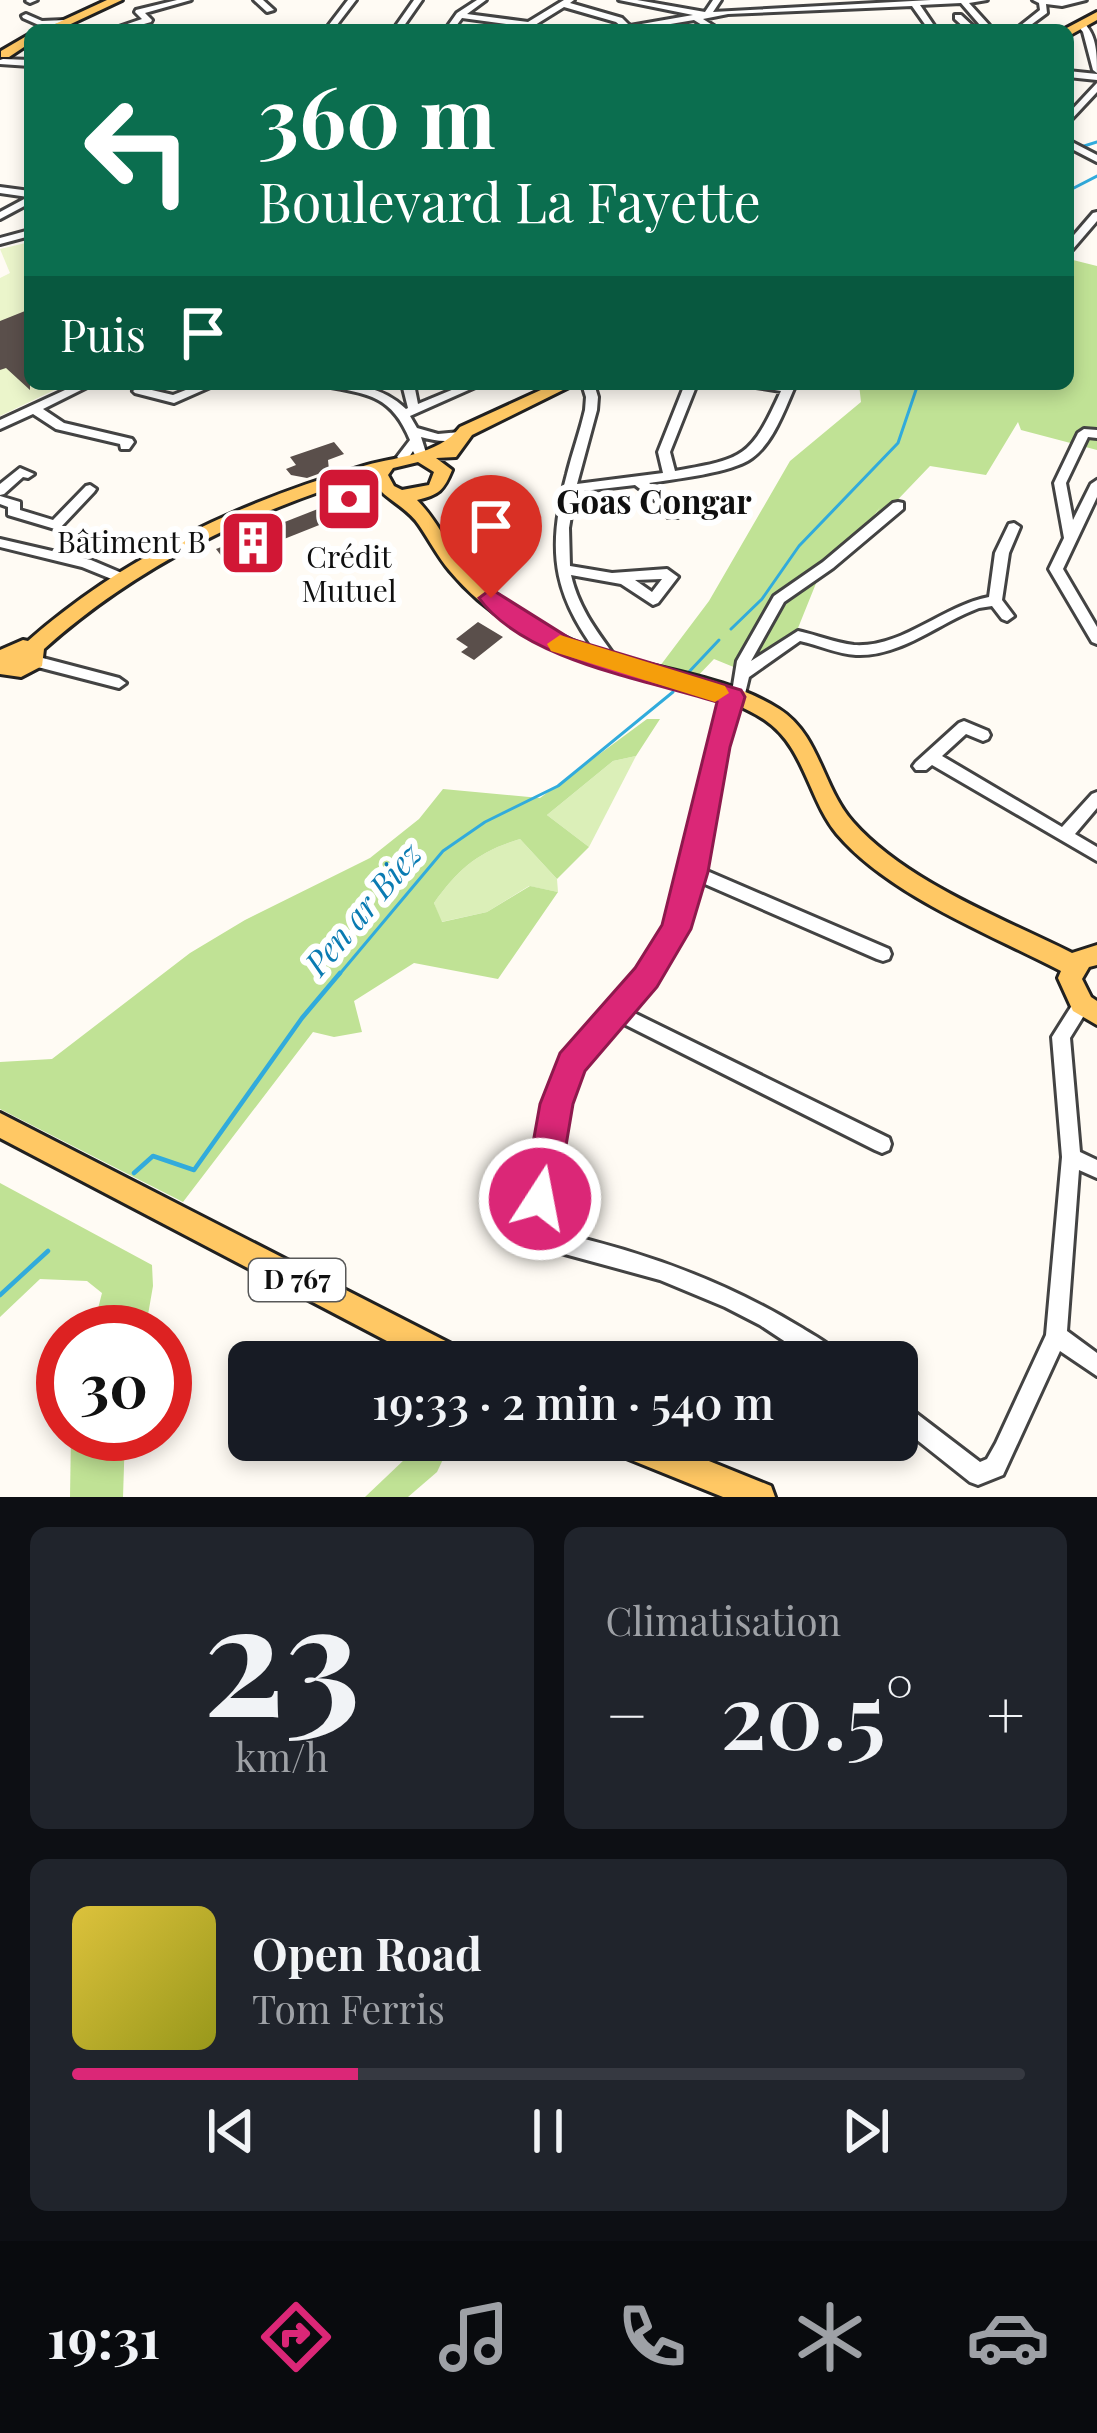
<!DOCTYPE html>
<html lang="fr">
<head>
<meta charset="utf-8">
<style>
	body { margin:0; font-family:"Playfair Display",serif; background:#20242c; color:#f1f3f6; height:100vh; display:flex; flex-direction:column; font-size:45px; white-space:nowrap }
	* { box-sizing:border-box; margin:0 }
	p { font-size:39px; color:#9ea1a6 }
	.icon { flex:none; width:66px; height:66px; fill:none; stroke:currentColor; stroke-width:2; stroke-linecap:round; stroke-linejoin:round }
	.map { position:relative; height:1497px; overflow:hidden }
	.drawer { display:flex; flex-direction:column; gap:30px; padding:30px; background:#0d0f14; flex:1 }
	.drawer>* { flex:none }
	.hud { position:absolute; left:24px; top:24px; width:1050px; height:366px; border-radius:18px; box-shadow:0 6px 18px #0003; background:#0b6e4f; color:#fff; overflow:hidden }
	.speed { position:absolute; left:36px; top:1305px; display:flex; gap:24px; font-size:60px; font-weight:700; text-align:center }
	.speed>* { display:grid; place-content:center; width:156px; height:156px; border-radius:50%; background:#171b24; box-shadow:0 6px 18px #0003; line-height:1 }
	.speed .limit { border:18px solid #d22; background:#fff; color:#111 }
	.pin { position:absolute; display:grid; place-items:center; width:102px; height:102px; color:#fff; margin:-123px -51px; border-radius:50% 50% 50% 0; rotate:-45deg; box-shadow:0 0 12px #0007 }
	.pin .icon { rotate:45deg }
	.me { position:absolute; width:132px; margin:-66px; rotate:11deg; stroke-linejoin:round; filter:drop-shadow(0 0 9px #0008) }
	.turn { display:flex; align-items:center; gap:42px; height:252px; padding:0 36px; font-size:54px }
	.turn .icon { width:156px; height:156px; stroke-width:2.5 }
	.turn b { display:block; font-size:84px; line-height:102px }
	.then { display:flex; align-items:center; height:114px; padding:0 36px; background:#0003; gap:24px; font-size:45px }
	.big { font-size:90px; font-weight:600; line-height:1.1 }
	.drawer .tile { flex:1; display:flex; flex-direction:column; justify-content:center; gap:18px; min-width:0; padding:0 42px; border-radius:18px; background:#20242c }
	.drawer .dial { align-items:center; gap:0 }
	.dial b { font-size:156px; line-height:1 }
	.song { display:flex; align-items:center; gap:36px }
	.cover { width:144px; height:144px; border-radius:18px; background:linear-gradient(135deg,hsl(50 70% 55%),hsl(60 70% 35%)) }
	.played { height:12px; border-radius:6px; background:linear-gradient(90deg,#db2777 30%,#363941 30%) }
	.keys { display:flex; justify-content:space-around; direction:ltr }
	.heat { display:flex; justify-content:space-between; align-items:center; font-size:66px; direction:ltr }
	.drawer .tiles { flex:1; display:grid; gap:30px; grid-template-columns:1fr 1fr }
	.tile:last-child { grid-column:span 2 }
	.trip { position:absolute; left:228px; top:1341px; width:690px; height:120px; border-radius:18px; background:#171b24; box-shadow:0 6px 18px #0003; font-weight:600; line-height:120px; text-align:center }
	.tab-bar { display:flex; height:192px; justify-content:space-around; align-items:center; background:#090b0e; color:#9ea1a6 }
	.tab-bar .icon { width:84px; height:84px }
	.tab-bar .on { color:#db2777 }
	.tab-bar b { font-size:54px; color:#f1f3f6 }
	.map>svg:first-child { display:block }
</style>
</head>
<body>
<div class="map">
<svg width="1097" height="1497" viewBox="0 0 1097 1497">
	<rect width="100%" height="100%" fill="#fffbf4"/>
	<g fill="#dbefb8">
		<path d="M636 756 589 847 547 815 613 761Z"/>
		<path d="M520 839 557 879 558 892 529 886 487 912 441 922 434 903C459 868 478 852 520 839Z"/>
	</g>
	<g fill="#c0e295">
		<path d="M1073 260 1097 266V450L1021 430 1018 422 986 475 930 466 861 538 880 507 858 539 825 561 796 633 750 664 736 668 714 659 694 680 657 670 709 601 790 461 861 402 859 384H1068V265Z"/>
		<path d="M647 719H660L636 756 613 761 547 815 589 847 557 879 520 839C478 852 459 868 434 903L442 922 487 912 530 886 558 892 498 979 414 963 354 1001 362 1032 334 1037 313 1032 183 1202 0 1109V1062L52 1059 190 953 245 920 370 858 419 819 443 789 540 798Z"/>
		<path d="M0 1183 152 1265 153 1286 145 1332H92L102 1293 87 1281 40 1279 0 1317Z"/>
		<path d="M71 1434H125L123 1497H70Z"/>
		<path d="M425 1440H452L437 1472 408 1497H365Z"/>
	</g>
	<path fill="#ebf5cb" d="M30 242V384H67L0 416V278L10 273 0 249Z"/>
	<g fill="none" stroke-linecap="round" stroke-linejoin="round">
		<g stroke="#31abdc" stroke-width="3">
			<path d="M1081 147 1097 142"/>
			<path d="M1068 191 1097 176"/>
			<path d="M731 629 762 599 799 546 898 443 918 384"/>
			<path d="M687 674 719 640"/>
			<path d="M338 976 443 851 485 822 558 786 673 692"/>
		</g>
		<g stroke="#31abdc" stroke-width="4.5">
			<path d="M134 1173 153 1156 194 1170 302 1018 340 973"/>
			<path d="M0 1295 48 1251"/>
		</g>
	</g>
	<g fill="#5a4f4b">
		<path d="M30 309V390L6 368 0 370V321Z"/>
		<path d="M334 442 344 454 328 460 329 470 307 478 291 475 286 469 296 465 290 457Z"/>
		<path d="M356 494 367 506 226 562 216 549Z"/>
		<path d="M478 622 503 637 474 660 461 652 468 647 456 639Z"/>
	</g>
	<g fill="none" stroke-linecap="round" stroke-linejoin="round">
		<g stroke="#434343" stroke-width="6">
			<g id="minor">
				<path d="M37 0 30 3 26 1 27 0Z"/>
				<path d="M177 0H191L145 13 152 20 151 22 123 30H110L142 19 135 12 136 10Z"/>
				<path d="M254 0H263L274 10 267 12Z"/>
				<path d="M348 0H356L333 30H325Z"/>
				<path d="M414 0H422L401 30H393Z"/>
				<path d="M477 0H486L467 14 528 22 564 0H574L570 3 622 18 630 26 693 15 619 0H637L705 12 713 0H721L713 12 931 0H987L969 3 989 25 984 30H967L955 19V15H961L976 29 980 25 961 3 920 5 937 30H929L912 6 728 14 703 19 720 30H710L694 20 635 30H616L622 27 616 22 564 7 527 30H522V26L462 18 453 30H445L457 13Z"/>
				<path d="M1033 0H1086L1062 6 1046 4 1047 13 1024 30H1015L1040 10 1039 3Z"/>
				<path d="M26 14 42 21 65 20 69 22 41 26 23 18 22 16Z"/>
				<path d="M1078 23H1084C1097 36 1097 55 1097 73L1093 70 1083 32 1077 25Z"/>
				<path d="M3 59 30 60V66L0 64V60Z"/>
				<path d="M1068 71 1097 74V80L1068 77Z"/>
				<path d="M1097 83V92L1068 123V114Z"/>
				<path d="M1068 140 1097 155V162L1068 147Z"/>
				<path d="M0 187 30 191V203L0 219V212L28 197 0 193Z"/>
				<path d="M1097 212V221L1072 250 1068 251V242L1093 213Z"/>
				<path d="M30 230V236L0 244V238Z"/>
				<path d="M78 384H93L43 409 64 423 132 439 134 442 129 449H121L120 444 56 429 33 414 0 429V420Z"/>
				<path d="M201 384H217L174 403 135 393 133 391 139 387 173 395Z"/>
				<path d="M324 384C355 384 382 386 406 409L408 408 402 384H414L418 404 466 384H482L410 416 417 428 438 434 460 432 466 436C453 444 435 441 421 437L427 456 425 459H417L413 451 407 460 403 461 397 457 410 440C392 396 369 394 326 386Z"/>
				<path d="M582 384H594L598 397 597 410 577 484 663 473 658 452 685 384H697L670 452 675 471C745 459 751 457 781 391L756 387 750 384H796C785 408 774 442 752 458 732 473 674 479 649 483L683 508 684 511 678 517H668L667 514 669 511 635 485 575 492 569 528 570 566 612 573 667 569 678 577 658 603 653 605 621 584 571 575C579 610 599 634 619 662L612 667 607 666C554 599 545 556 567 474 572 453 580 432 585 410L586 397ZM662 579 652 592 635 580Z"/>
				<path d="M1084 429 1097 430V438L1088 437 1066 483 1073 520 1091 484 1097 480V497L1063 569 1097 627V644L1092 642 1049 569 1064 538 1054 483 1078 433Z"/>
				<path d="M20 468 34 474 28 478 23 477 4 494 0 495V484Z"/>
				<path d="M90 485 96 489 94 492 60 528 55 529 8 515V507L0 504V496L20 502V510L53 520 86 486Z"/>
				<path d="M898 502 903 503V509L833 568 784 602 751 661 798 631C817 635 835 643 854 645 903 648 942 606 989 597L995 553 1009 524 1014 523 1020 527 1009 553 1002 600 1014 616 1007 621 1002 619 992 606 979 608C938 623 901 657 856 655 837 654 819 645 800 641L749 677 743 702 737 703 717 780 700 868 889 949 891 954 889 959 883 961 877 959 698 881C687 932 663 971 628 1010L889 1138 891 1144 889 1150 882 1153 875 1150 618 1021C603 1037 586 1054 576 1073 560 1109 545 1194 550 1231 639 1250 723 1280 802 1328 816 1337 837 1347 844 1362H816L760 1325 725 1307 660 1280 539 1247C524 1235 530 1213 532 1195 536 1149 543 1093 569 1053 599 1007 650 975 670 922 683 887 687 850 694 813 702 774 713 735 725 697L732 692 737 661 774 596 823 562 893 503Z"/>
				<path d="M0 539 91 560 124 574 126 577 119 582 82 567 0 547Z"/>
				<path d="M35 656 119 678 126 683 119 688 30 665 28 661 30 657Z"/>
				<path d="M964 721 988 731 990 735 988 739 983 741 966 734 942 756 1062 827 1092 794 1097 792V808L1075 834 1097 847V861L932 765 926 770H916L913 766 916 762 959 723Z"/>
				<path d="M1082 996 1088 999 1091 1004 1070 1038 1080 1152 1097 1160V1178L1079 1170 1067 1331 1097 1353V1376L1060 1351 1003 1475 978 1485 970 1482 897 1424V1400L904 1404 980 1462 987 1459 996 1443 1046 1335 1062 1157 1052 1037 1076 999Z"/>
			</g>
		</g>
		<g stroke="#212121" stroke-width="6">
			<g id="major">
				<path d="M107 0H122L58 30H42Z"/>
				<path d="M1097 12V20L1072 34 1068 36V30H1063Z"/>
				<path d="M30 34V43L9 57H1V51Z"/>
				<path d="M554 384H575L472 435 456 457 436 458 452 470C444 490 439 495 417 500 433 516 442 535 455 552 482 588 522 616 562 636 631 670 714 668 779 709 820 735 822 787 853 822 906 882 1002 918 1072 953L1097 945V965L1089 967 1082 979 1091 997 1097 1001V1025L1073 1011 1058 978 1061 971C990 934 890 896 837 834 808 799 805 747 765 720 730 697 686 689 646 678 572 660 500 631 450 571 438 557 430 541 419 525 405 504 379 498 370 475 249 512 139 564 44 649L42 666 21 677 0 674V650L23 640 28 641C125 556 236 504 360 467 392 457 439 456 460 427ZM418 462 434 472 429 485 402 490 394 486 388 475 393 468Z"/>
				<path d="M0 1113 467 1352 471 1362H427L0 1138Z"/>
				<path d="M605 1440H657L771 1486 775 1497H723L609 1451Z"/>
			</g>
		</g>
		<use href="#minor" fill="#fff" fill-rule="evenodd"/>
		<use href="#major" fill="#ffc864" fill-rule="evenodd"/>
	</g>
	<path fill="#db2777" stroke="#8e194d" stroke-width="3" d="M491 589 571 639 741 690 745 697 730 747 708 872 691 929 657 987 585 1071 573 1104 557 1199 552 1211 540 1216 528 1211 523 1199 540 1104 560 1053 635 968 662 925 717 702C647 680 523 660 479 598Z"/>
	<path fill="#f59e0b" d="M560 635 725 686 729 693 715 702 551 651 547 644Z"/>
	<defs>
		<g id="bank-square" transform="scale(3.45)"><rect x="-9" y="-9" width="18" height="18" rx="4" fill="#d11735" stroke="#fff"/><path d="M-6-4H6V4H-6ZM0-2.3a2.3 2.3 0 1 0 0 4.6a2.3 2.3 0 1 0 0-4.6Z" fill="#fff"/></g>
		<g id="building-square" transform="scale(3.45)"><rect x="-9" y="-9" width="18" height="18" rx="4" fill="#d11735" stroke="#fff"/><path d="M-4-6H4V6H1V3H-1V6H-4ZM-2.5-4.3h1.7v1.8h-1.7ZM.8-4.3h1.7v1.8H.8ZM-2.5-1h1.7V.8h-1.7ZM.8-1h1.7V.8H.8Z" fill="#fff"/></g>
	</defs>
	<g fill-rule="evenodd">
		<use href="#bank-square" x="349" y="499"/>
		<use href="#building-square" x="253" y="543"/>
	</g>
	<g text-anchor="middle" stroke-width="12" stroke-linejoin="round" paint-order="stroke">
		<rect fill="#fff" stroke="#585858" stroke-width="3" x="249" y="1259" width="96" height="42" rx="9"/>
		<g font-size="27" font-weight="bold" fill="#101010">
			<text x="297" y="1289">D 767</text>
		</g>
		<g font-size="30" fill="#101010" stroke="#fff" text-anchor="end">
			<text x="206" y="553">Bâtiment B</text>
			<text x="349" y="568" text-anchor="middle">Crédit<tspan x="349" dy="34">Mutuel</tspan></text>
		</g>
		<g font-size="33" font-weight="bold" fill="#101010" stroke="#fff">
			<text x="654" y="514">Goas Congar</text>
		</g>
		<g font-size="33" font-style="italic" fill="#0a7bb2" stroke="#fff">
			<text transform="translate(363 909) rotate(-50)" y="12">Pen ar Biez</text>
		</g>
	</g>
</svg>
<div class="speed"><div class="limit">30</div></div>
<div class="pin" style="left:491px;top:598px;background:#d93025"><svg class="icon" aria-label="arrive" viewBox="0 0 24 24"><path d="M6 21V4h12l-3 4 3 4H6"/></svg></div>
<svg class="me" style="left:540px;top:1199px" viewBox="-20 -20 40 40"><circle r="17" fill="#db2777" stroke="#fff" stroke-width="3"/><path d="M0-11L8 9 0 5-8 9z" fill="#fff"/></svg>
<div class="trip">19:33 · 2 min · 540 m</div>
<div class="hud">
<div class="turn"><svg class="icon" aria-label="left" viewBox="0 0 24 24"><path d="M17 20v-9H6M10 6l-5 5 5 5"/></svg><div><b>360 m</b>Boulevard La Fayette</div></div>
<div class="then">Puis<svg class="icon" aria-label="arrive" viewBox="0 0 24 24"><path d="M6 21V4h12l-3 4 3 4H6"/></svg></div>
</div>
</div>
<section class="drawer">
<div class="tiles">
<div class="tile dial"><b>23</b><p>km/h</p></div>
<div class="tile"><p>Climatisation</p>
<div class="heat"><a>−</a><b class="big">20.5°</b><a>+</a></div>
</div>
<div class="tile">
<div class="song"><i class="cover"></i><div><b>Open Road</b><p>Tom Ferris</p></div></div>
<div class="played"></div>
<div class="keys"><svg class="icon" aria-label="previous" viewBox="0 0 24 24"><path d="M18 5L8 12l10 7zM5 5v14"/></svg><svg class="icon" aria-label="pause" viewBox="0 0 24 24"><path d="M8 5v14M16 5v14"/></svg><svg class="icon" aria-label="next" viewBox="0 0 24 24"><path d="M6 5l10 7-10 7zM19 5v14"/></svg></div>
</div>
</div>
</section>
<nav class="tab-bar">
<b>19:31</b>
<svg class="icon on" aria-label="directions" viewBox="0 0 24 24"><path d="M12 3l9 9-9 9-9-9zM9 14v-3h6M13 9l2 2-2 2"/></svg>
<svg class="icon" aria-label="music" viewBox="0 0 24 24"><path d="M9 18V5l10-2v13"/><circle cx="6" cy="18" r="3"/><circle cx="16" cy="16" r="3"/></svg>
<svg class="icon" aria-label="phone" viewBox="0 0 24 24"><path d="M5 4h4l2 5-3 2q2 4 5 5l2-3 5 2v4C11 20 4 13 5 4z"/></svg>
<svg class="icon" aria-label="climate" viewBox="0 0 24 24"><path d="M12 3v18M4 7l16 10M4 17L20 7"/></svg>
<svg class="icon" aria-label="car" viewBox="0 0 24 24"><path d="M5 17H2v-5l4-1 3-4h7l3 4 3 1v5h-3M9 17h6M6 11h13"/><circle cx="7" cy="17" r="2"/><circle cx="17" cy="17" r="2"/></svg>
</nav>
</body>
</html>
